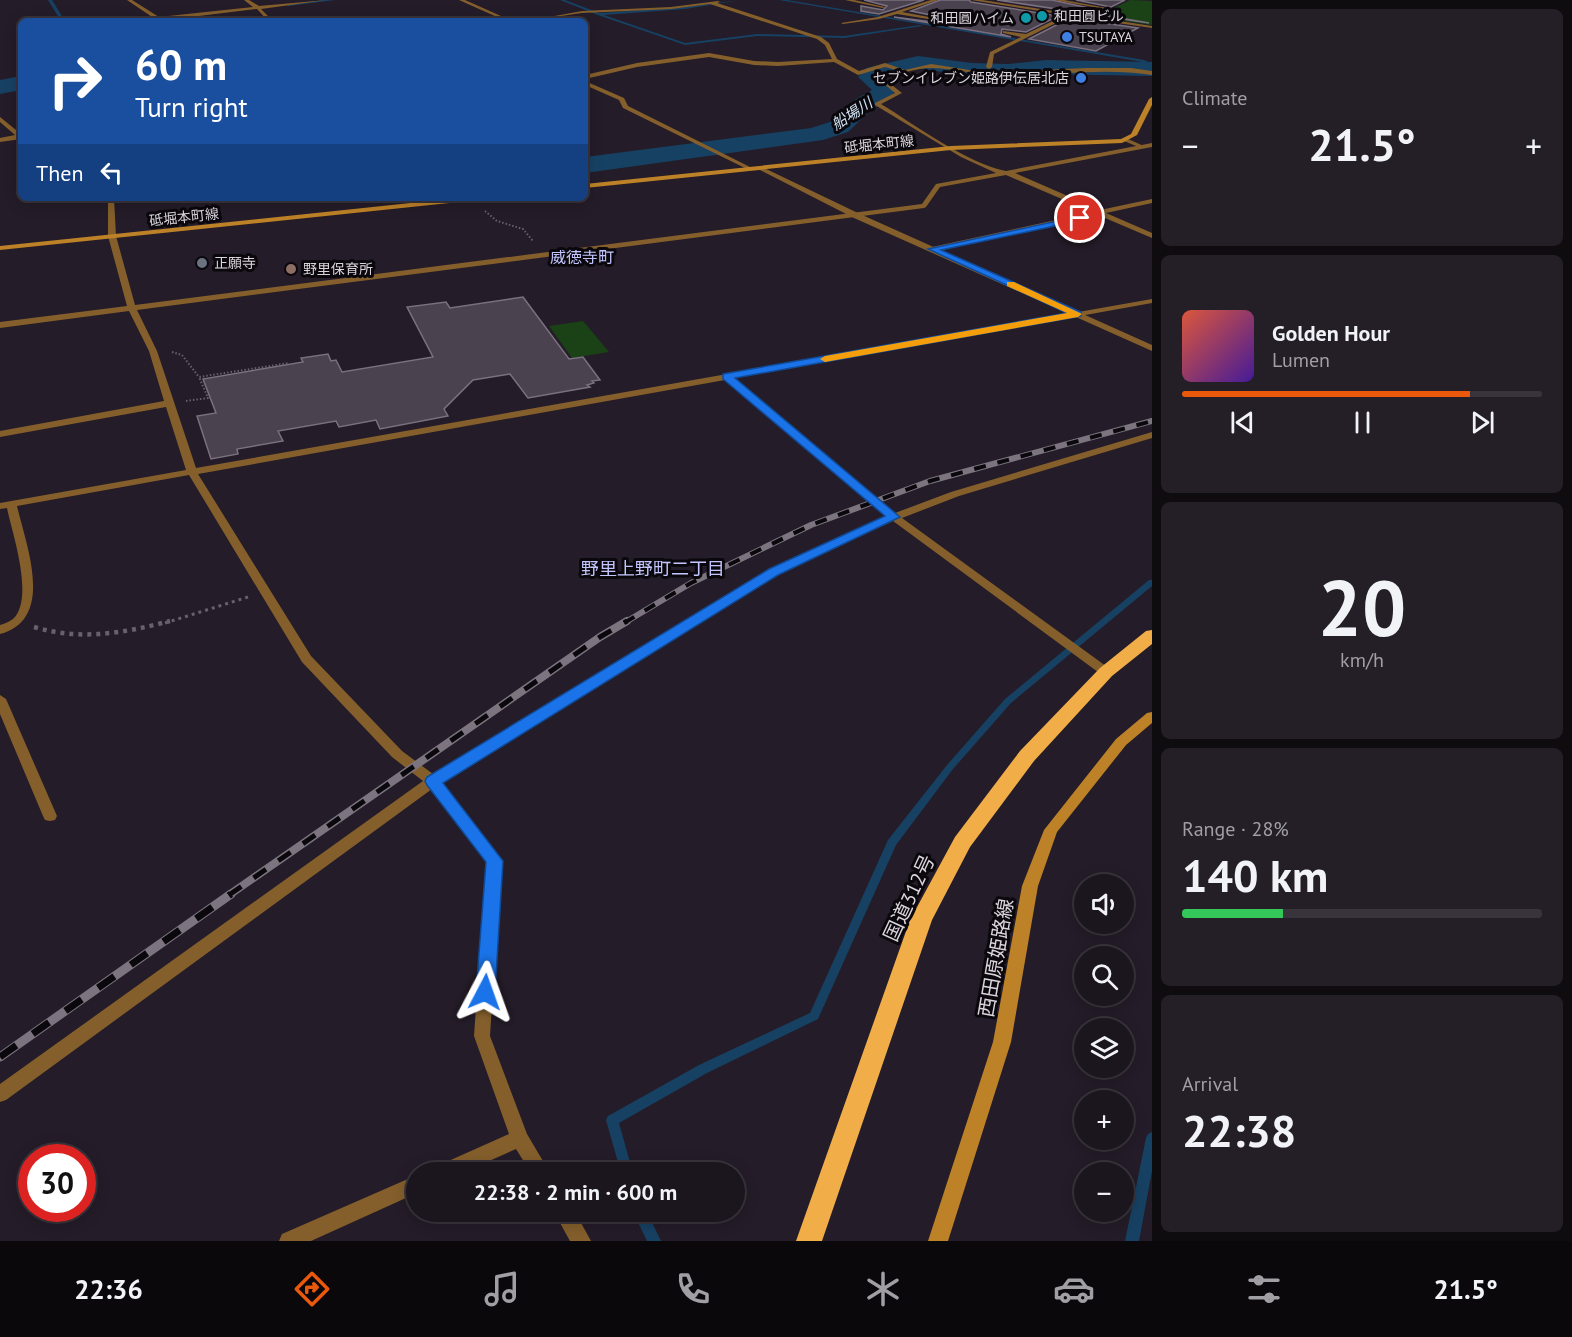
<!DOCTYPE html>
<html lang="en">
<head>
<meta charset="utf-8">
<style>
	body { margin:0; font-family:"PT Sans","Noto Sans JP",sans-serif; background:#241e27; color:#f1f3f6; height:100vh; display:flex; flex-direction:column; font-size:22px; white-space:nowrap }
	* { box-sizing:border-box; margin:0 }
	p { font-size:20px; color:#a09fa4 }
	.icon { flex:none; width:33px; height:33px; fill:none; stroke:currentColor; stroke-width:2; stroke-linecap:round; stroke-linejoin:round }
	.map { position:relative; flex:1; overflow:hidden }
	.details { display:flex; flex-direction:column; gap:9px; padding:9px; background:#0f0c10; width:420px }
	.details>* { flex:none }
	.hud { position:absolute; left:18px; top:18px; width:570px; height:183px; border-radius:9px; box-shadow:0 3px 15px #0003,0 0 0 2px #39343c; background:#1a4fa0; color:#fff; overflow:hidden }
	.tools { position:absolute; left:1074px; top:874px; display:grid; gap:12px }
	.tools a { display:grid; place-items:center; width:60px; height:60px; border-radius:50%; background:#1b151e; box-shadow:0 3px 15px #0003,0 0 0 2px #39343c; font-size:30px }
	.speed { position:absolute; left:18px; top:1144px; display:flex; gap:12px; font-size:30px; font-weight:700; text-align:center }
	.speed>* { display:grid; place-content:center; width:78px; height:78px; border-radius:50%; background:#1b151e; box-shadow:0 3px 15px #0003,0 0 0 2px #39343c; line-height:1 }
	.speed .limit { border:9px solid #d22; background:#fff; color:#111 }
	.pin { position:absolute; display:grid; place-items:center; width:51px; height:51px; color:#fff; margin:-26px; border:3px solid #fff; border-radius:50%; box-shadow:0 2px 6px #0007 }
	.me { position:absolute; width:66px; margin:-33px; rotate:4deg; stroke-linejoin:round; filter:drop-shadow(0 0 4px #0008) }
	.turn { display:flex; align-items:center; gap:21px; height:126px; padding:0 18px; font-size:27px }
	.turn .icon { width:78px; height:78px; stroke-width:2.5 }
	.turn b { display:block; font-size:42px; line-height:51px }
	.then { display:flex; align-items:center; height:57px; padding:0 18px; background:#0003; gap:12px; font-size:22px }
	.big { font-size:45px; font-weight:800; line-height:1.1 }
	.details .card { flex:1; display:flex; flex-direction:column; justify-content:center; gap:9px; min-width:0; padding:0 21px; border-radius:9px; background:#241e27 }
	.details .dial { align-items:center; gap:0 }
	.dial b { font-size:78px; line-height:1 }
	.song { display:flex; align-items:center; gap:18px }
	.cover { width:72px; height:72px; border-radius:9px; background:linear-gradient(135deg,hsl(10 70% 55%),hsl(260 70% 35%)) }
	.played { height:6px; border-radius:3px; background:linear-gradient(90deg,#ea580c 80%,#39343c 80%) }
	.keys { display:flex; justify-content:space-around; direction:ltr }
	.heat { display:flex; justify-content:space-between; align-items:center; font-size:33px; direction:ltr }
	.charge { height:9px; border-radius:4px; background:linear-gradient(90deg,#34c759 28%,#39343c 0) }
	.trip { position:absolute; left:406px; top:1162px; width:339px; height:60px; border-radius:30px; background:#1b151e; box-shadow:0 3px 15px #0003,0 0 0 2px #39343c; font-weight:800; line-height:60px; text-align:center }
	.menu { display:flex; height:96px; justify-content:space-around; align-items:center; background:#0b080c; color:#a09fa4 }
	.menu .icon { width:42px; height:42px }
	.menu .active { color:#ea580c }
	.menu b { font-size:27px; color:#f1f3f6 }
	main { display:flex; flex:1; min-height:0 }
	.map>svg:first-child { display:block }
</style>
</head>
<body>
<main>
<div class="map">
<svg width="1152" height="1241" viewBox="0 0 1152 1241">
	<rect width="100%" height="100%" fill="#241c28"/>
	<g fill="#1a4216">
		<path d="M1130 0 1152 1V25L1096 17Z"/>
		<path d="M583 321 609 352 572 358 549 326Z"/>
	</g>
	<g fill="none" stroke-linecap="round" stroke-linejoin="round">
		<g fill="#174163" fill-rule="evenodd">
			<path d="M48 0H52L65 21H61Z"/>
			<path d="M324 0H335L288 6 286 5Z"/>
			<path d="M560 0H565L599 13 685 7 741 0 685 9 604 15 685 43 757 34 844 36 920 25 922 26 844 38 757 36 685 45 598 15Z"/>
			<path d="M779 0H787L1144 60 1152 64V67L1143 62Z"/>
			<path d="M1149 580H1152V586L1011 703 953 769 896 845 818 1019 707 1073 619 1123 633 1173H621L606 1120 608 1116 699 1065 810 1013 888 840 947 765 1005 699Z"/>
			<path d="M1152 1132V1171L1139 1241H1125L1146 1138 1148 1134Z"/>
			<path d="M633 1212H647L661 1241H647Z"/>
		</g>
		<g fill="#174163" fill-rule="evenodd">
			<path d="M918 56 972 63 1008 64 1046 60 1152 62V76L1046 74 1008 78 972 77 918 68 884 77 895 88 892 98 872 109 848 132 823 140 585 173V157L811 128 830 122 856 99 872 90 858 77 866 68Z"/>
			<path d="M21 76V90L0 94V80Z"/>
		</g>
	</g>
	<g fill="#4b424f" stroke="#7a707f" stroke-width="1.5">
		<path d="M864 0H924L879 14 861 11V6L883 10 887 6Z"/>
		<path d="M940 0H969L971 2 1058 16 1026 32 1002 29 1001 34 1011 37 894 17 948 24 945 18 911 11Z"/>
		<path d="M997 0H1052L1103 11 1097 14 1149 23Z"/>
		<path d="M1076 0H1125L1111 7Z"/>
		<path d="M1070 18 1138 28 1096 51 1029 39Z"/>
		<path d="M523 297 569 359 583 357 600 380 592 381 594 383 587 385 590 387 528 398 510 374 473 380 444 409 448 416 380 429 376 420 339 427 336 421 278 431 283 441 237 449 238 454 211 459 197 416 216 413 203 379 303 362 301 358 328 354 331 361 336 360 342 372 433 357 407 307 446 302 450 308Z"/>
	</g>
	<g fill="none" stroke-linecap="round" stroke-linejoin="round">
		<g stroke="#67616b" stroke-width="2" stroke-dasharray="1.5 2" stroke-linecap="butt">
			<path d="M485 211 497 221 523 229 533 241"/>
			<path d="M172 352 182 355 199 377"/>
			<path d="M186 401 208 398 199 377 289 363"/>
		</g>
		<path stroke="#67616b" stroke-width="3" stroke-dasharray="3 4" stroke-linecap="butt" d="M165 623 248 597"/>
		<path stroke="#67616b" stroke-width="4.5" stroke-dasharray="4 5" stroke-linecap="butt" d="M34 627C81 641 124 633 170 621"/>
		<path fill="#845f2c" fill-rule="evenodd" d="M0 695 6 699 57 816 55 820 50 821 45 820 43 816 0 714Z"/>
		<g fill="#845f2c" fill-rule="evenodd">
			<path d="M127 0H132L159 17 253 7 244 0H249L259 6 327 0 261 9 273 21H268L257 9 158 21Z"/>
			<path d="M459 0H465L512 21H506Z"/>
			<path d="M845 0H854L885 7 883 8Z"/>
			<path d="M931 0H938L902 12 945 20 947 22 897 14 879 19 843 24 841 23 878 17Z"/>
			<path d="M971 0H982L1152 26V28L1070 16 994 54 992 67 989 69 986 67 990 52 1021 37 1003 33V31L1026 34 1065 15Z"/>
			<path d="M1054 0H1064L1112 9 1110 10Z"/>
			<path d="M718 1 720 2 717 3 821 37 829 43 837 59 859 71 885 63 905 70 931 64 976 71 1002 72 1086 68H1131L1152 71V75C1102 67 1051 76 1001 76 978 75 956 69 933 68 917 67 899 75 883 78L902 93 881 104C917 126 966 163 1006 171L1152 143V147L1015 173 1100 210 1152 199V203L1106 213 1152 233V238L1098 215 929 251V247H932L1092 212 1006 175 940 187 926 207 924 208 137 310 157 351 196 468 1152 299V303L734 378 895 513 951 492 1152 432V438L959 496 902 518 1110 669 1112 672 1110 675H1102L893 521 778 574 442 782 501 861 490 1036 527 1134 550 1173H531L516 1149 462 1173H433L435 1167 509 1134 474 1036 486 862 432 789 6 1100 0 1102V1084L423 781 392 757 302 662 189 475 17 506C26 545 56 619 0 634V625C4 624 9 622 13 619 35 598 12 533 7 508L0 509V503L186 470 166 407 0 437V431L164 401 149 351 129 311 0 328V322L127 306 108 236V198H114L116 236 135 305 922 204 936 184 996 173 961 157 875 105V103L895 93 876 77 900 71 885 67 858 75 834 62 778 66 754 65 709 57 637 67 585 79V75L637 63 709 53 754 61 778 62 832 59 825 45 817 39 710 4 671 9 582 13 527 21 582 11 671 7ZM725 380 887 516 770 570 433 774 402 751 311 656 198 474Z"/>
			<path d="M585 81 624 98 628 106 754 169 749 170 623 108 619 100 585 85Z"/>
			<path d="M0 117 21 134V139L0 142V138L15 135 0 122Z"/>
			<path d="M417 1175V1193L311 1241H279L282 1234Z"/>
			<path d="M554 1212H575L591 1241H570Z"/>
		</g>
		<g fill="#845f2c" fill-rule="evenodd">
			<path d="M1124 139H1128L1146 147 1141 148 1124 141Z"/>
			<path d="M758 167H762L860 214 1152 345V351L854 218 758 169Z"/>
		</g>
		<g fill="#bd8227" fill-rule="evenodd">
			<path d="M1152 97V105L1137 135 1122 143 951 150 585 188V184L951 146 1121 139 1131 134 1149 99Z"/>
			<path d="M458 198H481L478 200 0 250V246Z"/>
			<path d="M1152 712V723L1126 745 1057 832 1038 886 1011 1042 948 1241H928L993 1042 1022 886 1044 830 1116 739 1147 713Z"/>
		</g>
		<path fill="#f1ae48" fill-rule="evenodd" d="M1152 630V644L1112 676 1034 761 970 847 932 920 822 1241H796L910 920 955 837 1020 751 1100 668 1146 631Z"/>
		<g stroke="#7c757f" stroke-width="6">
			<path id="rail-far2" d="M624 623 691 583 811 525 930 481 1152 421"/>
		</g>
		<g stroke="#7c757f" stroke-width="8">
			<path id="rail-far1" d="M229 895 600 637 627 621"/>
		</g>
		<g stroke="#7c757f" stroke-width="9">
			<path id="rail" d="M0 1057 231 894"/>
		</g>
		<use href="#rail-far2" stroke="#0b080d" stroke-width="4" stroke-dasharray="12" stroke-linecap="butt"/>
		<use href="#rail-far1" stroke="#0b080d" stroke-width="5" stroke-dasharray="15" stroke-linecap="butt"/>
		<use href="#rail" stroke="#0b080d" stroke-width="7" stroke-dasharray="20" stroke-linecap="butt"/>
	</g>
	<path fill="#1a73e8" stroke="#114b97" stroke-width="1.5" d="M1080 216 1084 218 1083 220 941 250 1081 312V316L735 378 900 517 778 575 443 783 503 861 495 992 492 997 485 1000 479 997 476 992 486 862 427 785 425 781 427 777 769 569 885 516 723 379V374L1067 313 928 249Z"/>
	<path fill="#f59e0b" d="M1007 282H1014L1082 314 1078 317 825 362 820 359 825 356 1067 313 1007 286Z"/>
	<g fill="#0f9aa8" stroke="#0b080d" stroke-width="2">
		<circle cx="1042" cy="16" r="6"/>
		<circle cx="1026" cy="18" r="6"/>
	</g>
	<g fill="#3f7fe0" stroke="#0b080d" stroke-width="2">
		<circle cx="1067" cy="37" r="6"/>
		<circle cx="1081" cy="78" r="6"/>
	</g>
	<circle fill="#6b7280" stroke="#0b080d" stroke-width="2" cx="202" cy="263" r="6"/>
	<circle fill="#8d6e63" stroke="#0b080d" stroke-width="2" cx="291" cy="269" r="6"/>
	<g text-anchor="middle" stroke-width="6" stroke-linejoin="round" paint-order="stroke">
		<g font-size="14" fill="#dad5dd" stroke="#0b080d" text-anchor="start">
			<text x="1054" y="21">和田圓ビル</text>
			<text x="1014" y="23" text-anchor="end">和田圓ハイム</text>
			<text x="1079" y="42">TSUTAYA</text>
			<text x="1069" y="83" text-anchor="end">セブンイレブン姫路伊伝居北店</text>
			<text x="214" y="268">正願寺</text>
			<text x="303" y="274">野里保育所</text>
		</g>
		<g font-size="14" fill="#dad5dd" stroke="#0b080d">
			<text transform="translate(879 144) rotate(-6)" y="5">砥堀本町線</text>
			<text transform="translate(184 217) rotate(-6)" y="5">砥堀本町線</text>
		</g>
		<g font-size="15" font-style="italic" fill="#d1e4f5" stroke="#0b080d">
			<text transform="translate(852 114) rotate(-33)" y="5">船場川</text>
		</g>
		<g font-size="16" fill="#c2c5fe" stroke="#0b080d">
			<text x="582" y="263">威徳寺町</text>
		</g>
		<g font-size="18" fill="#c2c5fe" stroke="#0b080d">
			<text x="653" y="575">野里上野町二丁目</text>
		</g>
		<g font-size="20" fill="#dad5dd" stroke="#0b080d">
			<text transform="translate(909 898) rotate(-65)" y="7">国道312号</text>
			<text transform="translate(996 958) rotate(-80)" y="7">西田原姫路線</text>
		</g>
	</g>
</svg>
<div class="tools">
<a><svg class="icon" aria-label="sound" viewBox="0 0 24 24"><path d="M4 9h4l5-4v14l-5-4H4zM17 9q2 3 0 6"/></svg></a>
<a><svg class="icon" aria-label="search" viewBox="0 0 24 24"><circle cx="10" cy="10" r="6"/><path d="M15 15l6 6"/></svg></a>
<a><svg class="icon" aria-label="layers" viewBox="0 0 24 24"><path d="M12 4l9 5-9 5-9-5zM3 14l9 5 9-5"/></svg></a>
<a>+</a>
<a>−</a>
</div>
<div class="speed"><div class="limit">30</div></div>
<div class="pin" style="left:1080px;top:218px;background:#d93025"><svg class="icon" aria-label="arrive" viewBox="0 0 24 24"><path d="M6 21V4h12l-3 4 3 4H6"/></svg></div>
<svg class="me" style="left:485px;top:992px" viewBox="-20 -20 40 40"><path d="M0-17L14 15 0 8-14 15z" fill="#1a73e8" stroke="#fff" stroke-width="4"/></svg>
<div class="trip">22:38 · 2 min · 600 m</div>
<div class="hud">
<div class="turn"><svg class="icon" aria-label="right" viewBox="0 0 24 24"><path d="M7 20v-9h11M14 6l5 5-5 5"/></svg><div><b>60 m</b>Turn right</div></div>
<div class="then">Then<svg class="icon" aria-label="left" viewBox="0 0 24 24"><path d="M17 20v-9H6M10 6l-5 5 5 5"/></svg></div>
</div>
</div>
<section class="details">
<div class="card"><p>Climate</p>
<div class="heat"><a>−</a><b class="big">21.5°</b><a>+</a></div>
</div>
<div class="card">
<div class="song"><i class="cover"></i><div><b>Golden Hour</b><p>Lumen</p></div></div>
<div class="played"></div>
<div class="keys"><svg class="icon" aria-label="previous" viewBox="0 0 24 24"><path d="M18 5L8 12l10 7zM5 5v14"/></svg><svg class="icon" aria-label="pause" viewBox="0 0 24 24"><path d="M8 5v14M16 5v14"/></svg><svg class="icon" aria-label="next" viewBox="0 0 24 24"><path d="M6 5l10 7-10 7zM19 5v14"/></svg></div>
</div>
<div class="card dial"><b>20</b><p>km/h</p></div>
<div class="card"><p>Range · 28%</p><b class="big">140 km</b><div class="charge"></div></div>
<div class="card"><p>Arrival</p><b class="big">22:38</b></div>
</section>
</main>
<nav class="menu">
<b>22:36</b>
<svg class="icon active" aria-label="directions" viewBox="0 0 24 24"><path d="M12 3l9 9-9 9-9-9zM9 14v-3h6M13 9l2 2-2 2"/></svg>
<svg class="icon" aria-label="music" viewBox="0 0 24 24"><path d="M9 18V5l10-2v13"/><circle cx="6" cy="18" r="3"/><circle cx="16" cy="16" r="3"/></svg>
<svg class="icon" aria-label="phone" viewBox="0 0 24 24"><path d="M5 4h4l2 5-3 2q2 4 5 5l2-3 5 2v4C11 20 4 13 5 4z"/></svg>
<svg class="icon" aria-label="climate" viewBox="0 0 24 24"><path d="M12 3v18M4 7l16 10M4 17L20 7"/></svg>
<svg class="icon" aria-label="car" viewBox="0 0 24 24"><path d="M5 17H2v-5l4-1 3-4h7l3 4 3 1v5h-3M9 17h6M6 11h13"/><circle cx="7" cy="17" r="2"/><circle cx="17" cy="17" r="2"/></svg>
<svg class="icon" aria-label="filters" viewBox="0 0 24 24"><path d="M4 7h16M4 17h16"/><circle cx="9" cy="7" r="2"/><circle cx="15" cy="17" r="2"/></svg>
<b>21.5°</b>
</nav>
</body>
</html>
